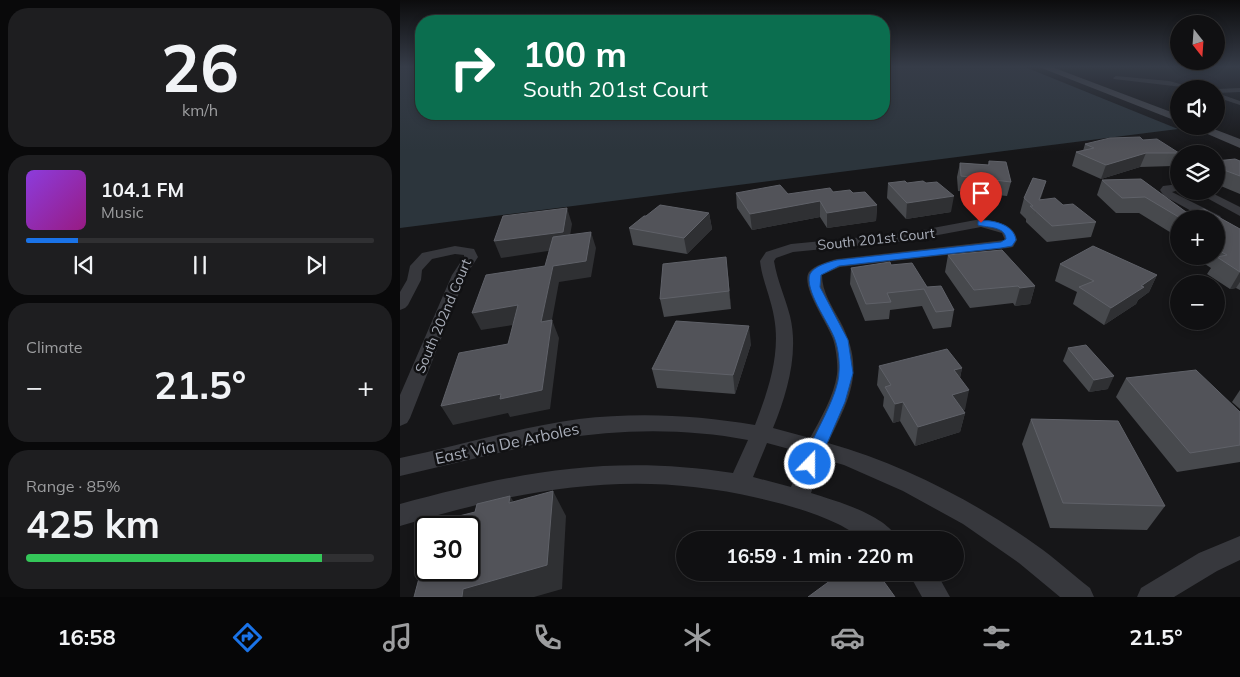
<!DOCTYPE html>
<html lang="en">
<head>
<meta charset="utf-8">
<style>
	body { margin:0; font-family:Mulish,sans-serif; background:#1e1e20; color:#f1f3f6; height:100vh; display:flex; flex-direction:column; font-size:19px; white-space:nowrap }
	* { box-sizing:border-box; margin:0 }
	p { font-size:16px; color:#9c9d9f }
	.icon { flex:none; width:28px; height:28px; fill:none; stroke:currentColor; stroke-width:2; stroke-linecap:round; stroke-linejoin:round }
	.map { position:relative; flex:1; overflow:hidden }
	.sheet { display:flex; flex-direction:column; gap:8px; padding:8px; background:#09090a; width:400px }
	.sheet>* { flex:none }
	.hud { position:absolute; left:15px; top:15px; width:475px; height:105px; border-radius:20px; box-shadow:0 2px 8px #0003,0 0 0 1px #303032; background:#0b6e4f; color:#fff; overflow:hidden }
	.needle { width:32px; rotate:163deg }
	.fabs { position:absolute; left:770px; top:15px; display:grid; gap:10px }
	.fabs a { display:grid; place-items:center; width:55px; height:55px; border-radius:50%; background:#101012; box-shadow:0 2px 8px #0003,0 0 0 1px #303032; font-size:25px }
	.speed { position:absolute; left:15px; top:516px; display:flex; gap:10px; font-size:25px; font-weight:700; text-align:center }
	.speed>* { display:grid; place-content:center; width:65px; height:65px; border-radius:50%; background:#101012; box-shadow:0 2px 8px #0003,0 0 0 1px #303032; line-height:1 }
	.speed .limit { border:2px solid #111; border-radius:8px; background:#fff; color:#111 }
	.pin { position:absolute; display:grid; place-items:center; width:42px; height:42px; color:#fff; margin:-51px -21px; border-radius:50% 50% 50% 0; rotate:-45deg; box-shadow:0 0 5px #0007 }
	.pin .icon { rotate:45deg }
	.me { position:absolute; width:55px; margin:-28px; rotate:22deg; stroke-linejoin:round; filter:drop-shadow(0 0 4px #0008) }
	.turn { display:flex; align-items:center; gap:18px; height:105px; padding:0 25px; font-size:22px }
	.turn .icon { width:65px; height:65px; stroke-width:2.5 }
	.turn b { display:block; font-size:35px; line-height:42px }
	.big { font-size:38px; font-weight:700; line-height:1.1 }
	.sheet .card { flex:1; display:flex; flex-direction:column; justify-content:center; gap:8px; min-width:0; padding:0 18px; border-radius:20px; background:#1e1e20 }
	.sheet .dial { align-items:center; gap:0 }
	.dial b { font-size:65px; line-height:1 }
	.song { display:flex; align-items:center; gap:15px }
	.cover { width:60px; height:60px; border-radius:8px; background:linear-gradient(135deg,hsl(270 70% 55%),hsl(310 70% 35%)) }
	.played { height:5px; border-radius:2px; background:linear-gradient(90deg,#1a73e8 15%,#303032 15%) }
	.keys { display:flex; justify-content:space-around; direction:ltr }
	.heat { display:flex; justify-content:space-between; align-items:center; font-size:28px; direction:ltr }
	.charge { height:8px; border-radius:4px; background:linear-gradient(90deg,#34c759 85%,#303032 0) }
	.trip { position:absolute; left:276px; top:531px; width:288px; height:50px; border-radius:25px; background:#101012; box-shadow:0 2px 8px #0003,0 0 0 1px #303032; font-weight:700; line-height:50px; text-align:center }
	.tabs { display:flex; height:80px; justify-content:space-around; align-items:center; background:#060607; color:#9c9d9f }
	.tabs .icon { width:35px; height:35px }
	.tabs .selected { color:#1a73e8 }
	.tabs b { font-size:22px; color:#f1f3f6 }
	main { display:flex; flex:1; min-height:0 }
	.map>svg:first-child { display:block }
</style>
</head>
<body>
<main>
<section class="sheet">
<div class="card dial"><b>26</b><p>km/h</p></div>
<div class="card">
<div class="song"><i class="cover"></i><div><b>104.1 FM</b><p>Music</p></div></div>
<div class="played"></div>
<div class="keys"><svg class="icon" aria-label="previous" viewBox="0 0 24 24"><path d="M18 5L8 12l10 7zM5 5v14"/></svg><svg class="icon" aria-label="pause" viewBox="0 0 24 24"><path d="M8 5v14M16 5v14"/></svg><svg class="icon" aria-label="next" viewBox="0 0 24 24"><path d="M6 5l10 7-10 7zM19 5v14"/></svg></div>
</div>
<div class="card"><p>Climate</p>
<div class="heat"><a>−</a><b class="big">21.5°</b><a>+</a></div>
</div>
<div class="card"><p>Range · 85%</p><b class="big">425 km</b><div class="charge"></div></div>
</section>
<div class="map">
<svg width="840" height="597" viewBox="0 0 840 597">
	<rect width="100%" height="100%" fill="#161618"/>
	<path fill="#2c353c" d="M0 67H21V114H484V67H625L778 129 0 228Z"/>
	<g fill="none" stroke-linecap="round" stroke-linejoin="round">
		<g fill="#37383d" fill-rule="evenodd">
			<path d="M716 76 769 81 799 89 714 79 713 78Z"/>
			<path d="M840 88V92L817 93 840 101V105L816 97V89Z"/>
			<path d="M779 184V190L772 192 820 216 822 219 820 222 816 223V219H806L764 196 760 190 763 186Z"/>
			<path d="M794 191H808L840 207V216Z"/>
			<path d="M581 219C596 222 614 223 617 240L613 247 608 248 440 267 422 275C422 292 432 306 440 321 466 370 450 397 428 443 502 464 574 501 636 545 655 558 672 574 690 588L694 597H660L619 563 563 524 503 491 444 465 423 459 411 493C436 501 487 515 498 540 489 540 477 542 468 540 460 538 447 528 438 524 413 512 385 504 358 498 230 468 123 489 0 526V504C117 472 211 454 333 473L348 440C285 428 221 429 158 439L0 476V458C60 446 119 427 179 419 238 412 297 415 355 425 368 391 381 354 374 317 371 298 362 280 360 261L366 252 391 244 506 233ZM581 227 602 233 605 240 437 259C429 261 415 265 409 272 400 286 428 324 433 339 436 348 438 364 437 374 434 396 421 418 410 438L373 428C387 394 399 353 390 316 385 297 377 280 374 261L376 258 393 252 506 241ZM367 443 404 453 391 487 353 477Z"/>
			<path d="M55 246 74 249 78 257 66 275 10 418 7 423 0 426V395L52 275 64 257V255L55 254 32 259 22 270 21 280 8 305 5 308 0 310V292L7 280 10 266 22 253Z"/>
			<path d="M840 536V560L817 571 774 597H737L741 588 799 553Z"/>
			<path d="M508 572H536L550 597H522Z"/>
		</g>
		<g fill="#45474d" fill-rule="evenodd">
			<path d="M639 67H652L779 115V122Z"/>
			<path d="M789 126H806L840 139V148Z"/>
		</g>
	</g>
	<g fill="#47494d">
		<path d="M743 140 779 153 773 166 740 167 701 179 672 166 676 152 683 151 685 144Z"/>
		<path d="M589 161 611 182 607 196 558 191 557 177 560 163 588 165Z"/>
		<path d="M816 161H840V194L816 184Z"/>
		<path d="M741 179 786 212 804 209 840 229V290L836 288 830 289 807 274 811 268 793 256H816V219H779V242L771 237 773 234 739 213H716L697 195 702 180Z"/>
		<path d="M646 181 640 199 663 205 696 222 691 237 647 242 626 222V219L620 213 624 198Z"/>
		<path d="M488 183H507L551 212 506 219 487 198Z"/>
		<path d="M433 192 453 193 477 205 476 221 427 228 420 217 352 230 337 208 336 193 388 194Z"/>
		<path d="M309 213 312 229 287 254 233 245 229 228 246 216Z"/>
		<path d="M548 255 635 286 630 304 615 306 613 303 570 308 545 272Z"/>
		<path d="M660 264 757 275 749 292 738 300 736 304 704 325 673 304 677 292 655 281Z"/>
		<path d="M491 265 527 287 554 310 551 327 533 329 522 306 490 310 489 319 465 321 450 284 451 268Z"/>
		<path d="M328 275 331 309 264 317 260 299Z"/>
		<path d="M351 344 335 394 257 388 252 369Z"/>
		<path d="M668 348 708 389 689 392 663 361Z"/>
		<path d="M479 366 562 368 560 378 565 410H563L565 413 560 432 515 446 500 421 493 423 483 406 484 397 477 385Z"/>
		<path d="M726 378 840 412V462L777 472 716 397Z"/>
		<path d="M840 390V409L832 402Z"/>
		<path d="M631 419 765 506 747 530 650 528 622 444Z"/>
	</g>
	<g fill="#2f3033">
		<path d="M746 153 740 167 701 179 706 165Z"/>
		<path d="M646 181 642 195 635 214 639 200Z"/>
		<path d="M554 196 551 212 506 219 507 203Z"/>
		<path d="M420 201V217L352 230 350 214Z"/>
		<path d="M477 205 476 221 427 228V213Z"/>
		<path d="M167 208 172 224 168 248 101 258 94 241Z"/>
		<path d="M309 213 312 229 287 254 284 238Z"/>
		<path d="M191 232 196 248 191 277 159 282 152 320 159 338 150 409 110 417 108 413 53 425 41 406 101 394 141 322 153 266Z"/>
		<path d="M326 257 328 275 331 309 329 291Z"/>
		<path d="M840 272V282L836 288 830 289Z"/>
		<path d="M757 275 749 292 738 300 736 304 704 325 711 308Z"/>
		<path d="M635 286 630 304 615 306 620 288Z"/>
		<path d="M118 305 126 323 81 330 72 313Z"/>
		<path d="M349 326 351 344 335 394 333 375Z"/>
		<path d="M562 368 558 387 554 370Z"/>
		<path d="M714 376 708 389 689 392 694 380Z"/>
		<path d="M569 390 565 410 548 414 552 395Z"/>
		<path d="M503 402 500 421 493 423 495 404Z"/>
		<path d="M565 413 560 432 515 446 518 427Z"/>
		<path d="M153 491 166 516 162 589 134 597H62L63 589Z"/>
		<path d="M110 496 125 520 109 503Z"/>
	</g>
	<g fill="#525359" stroke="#5f6168">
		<path d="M740 137 743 140 757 139 779 153H746L706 165 676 152 694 148 685 144 710 138Z"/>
		<path d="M835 159 840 161V176L816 167V161Z"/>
		<path d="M589 161 606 162 611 182 561 176 560 163 589 165Z"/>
		<path d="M633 178 646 181 639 200 655 198 663 205 673 204 696 222 652 226 630 206H633L624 198Z"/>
		<path d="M741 179 786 212 804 209 840 229V272L817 257 827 255 816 249V219H782L745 197 722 198 702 180Z"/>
		<path d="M505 181 507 183 523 181 526 183 537 182 554 196 507 203 488 183Z"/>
		<path d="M380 185 388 194 430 188 433 192 450 190 453 193 465 192 477 205 427 213 420 201 350 214 336 193Z"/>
		<path d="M260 205 309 213 284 238 229 228 244 216H246Z"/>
		<path d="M167 208 163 232 94 241 103 216Z"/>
		<path d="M191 232 186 261 153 266 141 322 152 320 142 390 100 399 101 394 41 406 59 353 108 344 118 305 72 313 86 275 145 266 153 237Z"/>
		<path d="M693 246 757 275 741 286 744 287 711 308 679 287 694 281 660 264Z"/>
		<path d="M602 250 635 286 620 288 618 286 574 290 548 255Z"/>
		<path d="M326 257 329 291 260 299 263 264Z"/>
		<path d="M490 262 491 265 512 263 527 287 541 286 554 310 536 312 524 289 487 293 491 302 466 304 451 268Z"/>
		<path d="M276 321 349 326 333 375 252 369Z"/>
		<path d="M686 345 714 376 694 380 668 348Z"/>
		<path d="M547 349 562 368 554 370 569 390 552 395 565 413 518 427 503 402 495 404 485 387 491 385 479 366Z"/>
		<path d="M796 370 840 412V445L790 453 726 378Z"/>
		<path d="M631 419 718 421 765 506 663 503Z"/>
		<path d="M153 491 147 565 63 589 62 597H14L26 552V570H69V528H33L35 522 75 512 77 504 110 496 109 503Z"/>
		<path d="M442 572H477L495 597H408Z"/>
	</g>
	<linearGradient id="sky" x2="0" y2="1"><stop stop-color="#0c0c0d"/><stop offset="0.44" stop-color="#363c48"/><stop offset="1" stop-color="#363c48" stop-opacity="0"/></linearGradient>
	<rect width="840" height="151" fill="url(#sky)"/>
	<path fill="#1a73e8" stroke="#114b97" d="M578 221C591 219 614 224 616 240L612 246 601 248 439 266 421 275 420 287 448 340 453 373 445 402 416 469 410 471 405 469 402 464C411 439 439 396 439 372 440 362 438 346 434 337 428 322 404 289 410 274 414 266 429 262 437 260L601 242 606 239C605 226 588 228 578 225Z"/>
	<g text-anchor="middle" stroke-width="5" stroke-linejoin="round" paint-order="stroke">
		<g font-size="14" fill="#a8adb8" stroke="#111113">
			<text transform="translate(476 239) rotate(-6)" y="5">South 201st Court</text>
			<text transform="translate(43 316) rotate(-67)" y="5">South 202nd Court</text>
		</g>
		<g font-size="16" fill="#a8adb8" stroke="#111113">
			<text transform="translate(107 443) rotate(-12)" y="6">East Via De Arboles</text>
		</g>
	</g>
</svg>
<div class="fabs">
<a><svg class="needle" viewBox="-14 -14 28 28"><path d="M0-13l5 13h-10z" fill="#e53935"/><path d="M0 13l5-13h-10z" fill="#9c9d9f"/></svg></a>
<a><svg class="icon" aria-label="sound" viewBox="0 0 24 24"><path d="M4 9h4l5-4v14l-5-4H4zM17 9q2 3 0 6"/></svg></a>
<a><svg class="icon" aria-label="layers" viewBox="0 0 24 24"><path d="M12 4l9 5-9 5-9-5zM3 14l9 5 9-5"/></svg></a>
<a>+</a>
<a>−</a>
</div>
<div class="speed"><div class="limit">30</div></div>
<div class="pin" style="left:581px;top:223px;background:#d93025"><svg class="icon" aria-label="arrive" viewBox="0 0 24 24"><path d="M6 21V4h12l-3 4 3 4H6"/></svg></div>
<svg class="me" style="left:410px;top:464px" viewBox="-20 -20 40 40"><circle r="17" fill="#1a73e8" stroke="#fff" stroke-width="3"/><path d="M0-11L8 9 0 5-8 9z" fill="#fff"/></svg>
<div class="trip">16:59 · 1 min · 220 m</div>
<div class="hud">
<div class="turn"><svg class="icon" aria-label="right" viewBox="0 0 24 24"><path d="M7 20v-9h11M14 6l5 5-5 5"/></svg><div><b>100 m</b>South 201st Court</div></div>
</div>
</div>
</main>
<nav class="tabs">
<b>16:58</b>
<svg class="icon selected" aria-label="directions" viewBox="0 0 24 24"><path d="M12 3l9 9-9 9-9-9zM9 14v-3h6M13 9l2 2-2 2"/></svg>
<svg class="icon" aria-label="music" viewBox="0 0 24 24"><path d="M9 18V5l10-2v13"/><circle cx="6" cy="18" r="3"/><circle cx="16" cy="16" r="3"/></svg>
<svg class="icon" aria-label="phone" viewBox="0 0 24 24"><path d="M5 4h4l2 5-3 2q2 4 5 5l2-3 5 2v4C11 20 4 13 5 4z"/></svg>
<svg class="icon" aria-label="climate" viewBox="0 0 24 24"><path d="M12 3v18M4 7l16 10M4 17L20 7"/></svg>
<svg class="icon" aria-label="car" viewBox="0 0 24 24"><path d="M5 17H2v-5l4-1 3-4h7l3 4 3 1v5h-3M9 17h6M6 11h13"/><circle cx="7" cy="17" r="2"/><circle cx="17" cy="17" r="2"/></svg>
<svg class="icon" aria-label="filters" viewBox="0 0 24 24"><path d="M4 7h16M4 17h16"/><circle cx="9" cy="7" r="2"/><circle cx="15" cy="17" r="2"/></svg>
<b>21.5°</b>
</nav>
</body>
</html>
